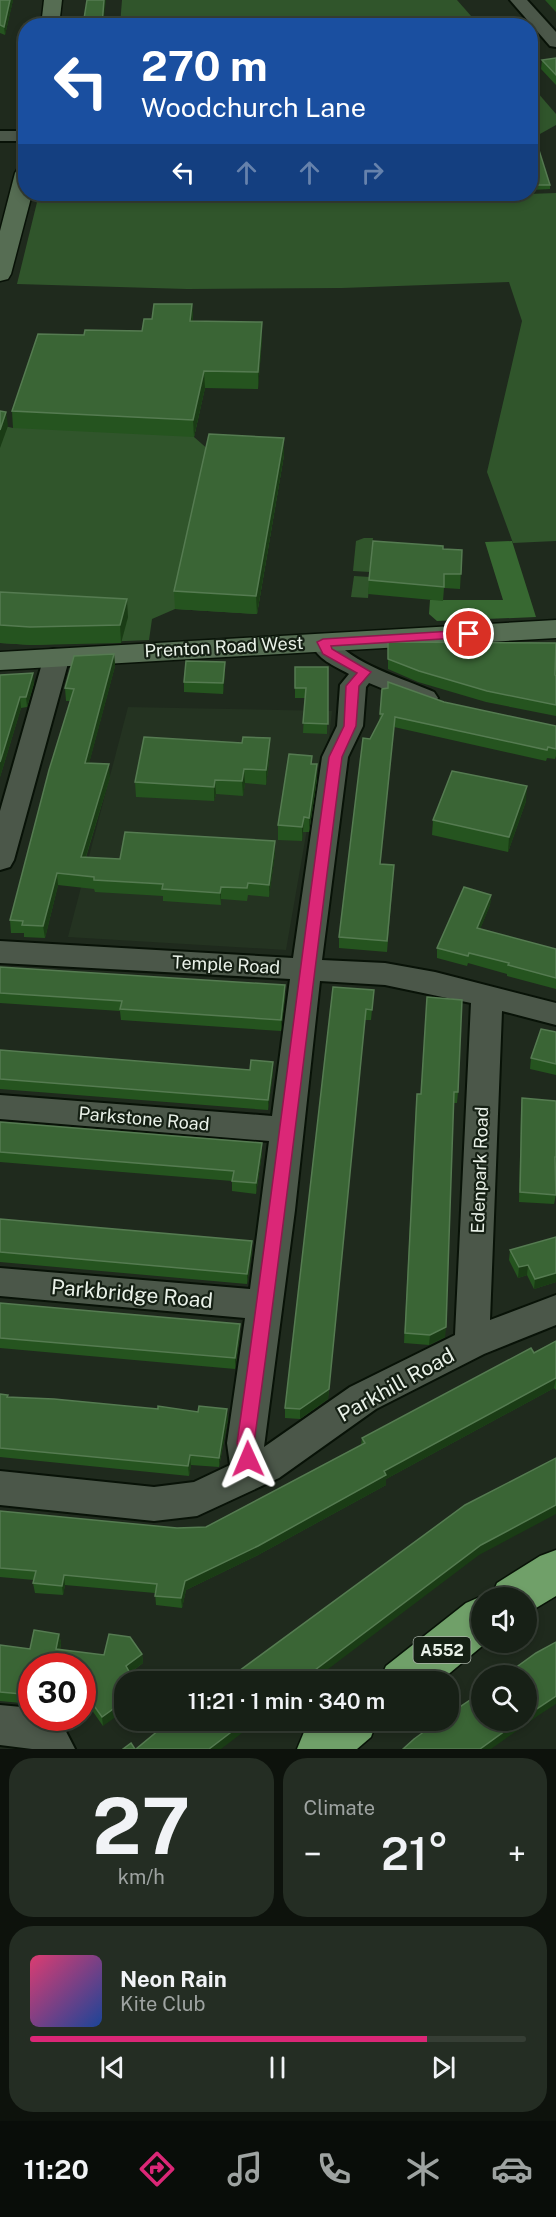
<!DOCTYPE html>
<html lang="en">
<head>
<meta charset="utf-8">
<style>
	body { margin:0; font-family:"Public Sans",sans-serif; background:#242d23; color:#f1f3f6; height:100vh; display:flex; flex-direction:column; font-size:22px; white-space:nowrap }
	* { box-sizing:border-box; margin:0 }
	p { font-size:20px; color:#9ea3a1 }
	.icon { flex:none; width:33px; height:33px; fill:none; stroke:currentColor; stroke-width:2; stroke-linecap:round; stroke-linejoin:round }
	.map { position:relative; height:1749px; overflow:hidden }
	.panel { display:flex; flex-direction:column; gap:9px; padding:9px; background:#0d120c; flex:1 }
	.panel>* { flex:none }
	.guide { position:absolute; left:18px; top:18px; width:520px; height:183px; border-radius:24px; box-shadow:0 3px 9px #0003,0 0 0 2px #363e35; background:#1a4fa0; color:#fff; overflow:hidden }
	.tools { position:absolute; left:471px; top:1587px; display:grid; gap:12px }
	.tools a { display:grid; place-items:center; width:66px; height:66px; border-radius:50%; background:#172016; box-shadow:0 3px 9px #0003,0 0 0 2px #363e35; font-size:30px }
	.speed { position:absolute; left:18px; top:1653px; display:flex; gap:12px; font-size:30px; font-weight:700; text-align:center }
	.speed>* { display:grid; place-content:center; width:78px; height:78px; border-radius:50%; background:#172016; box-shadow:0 3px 9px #0003,0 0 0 2px #363e35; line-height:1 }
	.speed .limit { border:9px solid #d22; background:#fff; color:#111 }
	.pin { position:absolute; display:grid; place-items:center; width:51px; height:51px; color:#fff; margin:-26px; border:3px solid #fff; border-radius:50%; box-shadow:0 2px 6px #0007 }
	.me { position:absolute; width:66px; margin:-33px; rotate:359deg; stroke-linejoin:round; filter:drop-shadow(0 0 4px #0008) }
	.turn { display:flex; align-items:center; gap:21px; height:126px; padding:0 24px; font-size:27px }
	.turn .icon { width:78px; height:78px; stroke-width:2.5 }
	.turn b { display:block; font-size:42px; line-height:51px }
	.lanes { display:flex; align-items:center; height:57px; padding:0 24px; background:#0003; justify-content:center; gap:30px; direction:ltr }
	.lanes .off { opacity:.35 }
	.big { font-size:45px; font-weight:600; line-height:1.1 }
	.panel .card { flex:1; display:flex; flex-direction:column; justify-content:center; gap:9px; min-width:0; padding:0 21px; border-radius:24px; background:#242d23 }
	.panel .dial { align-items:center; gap:0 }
	.dial b { font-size:78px; line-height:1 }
	.song { display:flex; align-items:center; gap:18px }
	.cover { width:72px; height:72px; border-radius:9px; background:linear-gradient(135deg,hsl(340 70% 55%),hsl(220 70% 35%)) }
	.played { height:6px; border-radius:3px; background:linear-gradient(90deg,#db2777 80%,#363e35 80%) }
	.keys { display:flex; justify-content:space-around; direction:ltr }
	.heat { display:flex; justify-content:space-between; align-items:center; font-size:33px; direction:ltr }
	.panel .tiles { flex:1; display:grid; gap:9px; grid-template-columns:1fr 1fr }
	.card:last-child { grid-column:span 2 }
	.trip { position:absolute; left:114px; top:1671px; width:345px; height:60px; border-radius:24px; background:#172016; box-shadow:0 3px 9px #0003,0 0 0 2px #363e35; font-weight:600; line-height:60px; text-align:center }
	.tab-bar { display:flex; height:96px; justify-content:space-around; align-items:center; background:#090d09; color:#9ea3a1 }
	.tab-bar .icon { width:42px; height:42px }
	.tab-bar .active { color:#db2777 }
	.tab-bar b { font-size:27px; color:#f1f3f6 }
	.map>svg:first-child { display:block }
</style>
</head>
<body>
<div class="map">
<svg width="556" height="1749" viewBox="0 0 556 1749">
	<rect width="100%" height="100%" fill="#1f2a1d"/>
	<path fill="#243321" d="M128 707 332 711 329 738 318 766 286 950 68 937Z"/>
	<g fill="#30552b">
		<path d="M122 0H457L479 25H120Z"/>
		<path d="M531 85 556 114V125L531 139Z"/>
		<path d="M556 193V541L513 543 487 472 522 321 509 282 342 288 187 289 17 284 39 194H452L387 196V199Z"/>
		<path d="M205 386 194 437 210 451 284 455 257 614 175 609 152 619 149 640 32 645 0 643V425L13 428Z"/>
		<path d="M364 538H373L370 572 353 571 356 541Z"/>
		<path d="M354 576 370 577 368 598 351 597Z"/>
	</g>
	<path fill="#376831" d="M512 541 536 617 437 621 429 614 430 600H503L485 542Z"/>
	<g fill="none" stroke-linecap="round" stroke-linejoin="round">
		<g stroke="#081207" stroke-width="4">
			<g id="street">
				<path d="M510 0H527L556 32V47L550 46Z"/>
				<rect x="0" y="131" width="26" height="10"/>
				<path d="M323 634 332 637C350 663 404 679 434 692L438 698 434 704 425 706 369 683 366 687 363 726 348 757 322 960 385 963 435 972 556 1003V1025L502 1011 490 1320 556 1295V1325L484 1354 376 1409 279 1478 197 1516 154 1521 0 1505V1471L154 1487 194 1482 230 1465 227 1443 245 1318 0 1296V1268L250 1289 269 1141 0 1119V1095L272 1116 290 979 0 963V941L293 958 322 757 337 726 340 685 349 674C333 665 318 660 310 642L314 637ZM320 981 385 985 471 1003 455 1335 350 1387 264 1447 295 1210Z"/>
				<path d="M54 649 63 651 67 657V667L14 860 10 867 0 870V811L41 667V657L45 651Z"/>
				<path d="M0 1705 32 1708V1718H59L75 1749H32L0 1745Z"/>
			</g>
		</g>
		<g stroke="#081207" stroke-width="3">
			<g id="secondary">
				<path d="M44 0H62L59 26H41Z"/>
				<path d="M26 167V194H32L11 274 8 279 0 281V231L15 173 18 168Z"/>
				<path d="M556 620V638L0 670V652Z"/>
			</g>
		</g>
		<g stroke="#081207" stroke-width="3">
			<g id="highway">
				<path d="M556 1550V1596L526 1614V1598H491L497 1583 540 1556Z"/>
				<path d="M482 1596 485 1598H482V1642H487L439 1682H379L386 1666 466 1603Z"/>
				<path d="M318 1720H377L371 1737 357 1749H297L304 1732Z"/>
			</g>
		</g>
		<use href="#street" fill="#4b5749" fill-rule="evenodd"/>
		<use href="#secondary" fill="#566d53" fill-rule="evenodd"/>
		<use href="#highway" fill="#70a069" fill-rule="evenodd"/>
	</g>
	<g fill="#25541f">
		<path d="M0 0H13L5 35 0 33Z"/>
		<path d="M545 0H556V12Z"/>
		<path d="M556 58V85L541 69 542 60Z"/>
		<path d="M531 147 550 185V189L531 190Z"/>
		<path d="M192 304 193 321 262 339 258 389 205 388 194 437 13 428 12 411 142 331 152 319Z"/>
		<path d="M284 438V455L257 614 175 609 174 591Z"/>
		<path d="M443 549 462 550 460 589 444 588 443 601 368 594 369 580Z"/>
		<path d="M0 592 128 617 121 643 32 645 0 643Z"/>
		<path d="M388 642 556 643V716L486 702 418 682 388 669Z"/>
		<path d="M114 654 115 666 89 763 110 777 86 857 120 859 275 853 269 897 248 895 247 901 221 899V905L163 901V896L95 892 94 889 58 885 45 938 24 937V933H11L10 920 70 701H66L65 688Z"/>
		<path d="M225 662V673L223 694 184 692V682Z"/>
		<path d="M295 667H328L327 734 303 733 305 698H295Z"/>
		<path d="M0 675 34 683 27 707 21 708 0 777Z"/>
		<path d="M444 702 556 726V756L555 759 547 758 546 761 394 727 380 864 394 865 387 952 339 948V937L370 739 379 722 380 714Z"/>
		<path d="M270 753 266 785 245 783 243 796 216 794 214 801 136 797 135 782Z"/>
		<path d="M312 764 317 779 309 832H303L302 841 278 840V825Z"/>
		<path d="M526 801 508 852 432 835 433 820Z"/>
		<path d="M491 895 490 905 480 929 556 949V989L507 976V974L468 963 467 966 437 958V948Z"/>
		<path d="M0 967 285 996 281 1031 121 1020 120 1011 0 1003Z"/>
		<path d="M333 987 374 990 371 1020H365L328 1399 300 1419 285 1418V1408Z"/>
		<path d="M427 997 458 1092 457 1103H453L445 1337 429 1345 404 1343 416 1104 421 1094Z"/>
		<path d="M556 1032V1075L530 1069 531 1058Z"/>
		<path d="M0 1050 250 1070 273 1062V1072L268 1110 0 1089Z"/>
		<path d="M522 1098 556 1101V1195L554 1204 519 1202 521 1107Z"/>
		<path d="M0 1122 262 1143V1153L256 1194 232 1191V1181L0 1162Z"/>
		<path d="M0 1219 252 1241V1251L247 1284 0 1262Z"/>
		<path d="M556 1237V1282L534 1289 527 1275 518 1278 509 1260 510 1250Z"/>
		<path d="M0 1303 240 1334 235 1369 0 1348Z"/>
		<path d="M556 1341V1390L554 1388 386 1479V1485L258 1555 186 1590 182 1608 156 1605 155 1593 65 1585 63 1595 35 1593 33 1583 34 1580 0 1577V1511L177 1528 206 1527 361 1445 362 1438Z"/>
		<path d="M0 1394 8 1395V1397L228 1419 219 1467 191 1465 189 1476 0 1457Z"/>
		<path d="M59 1634 61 1643 60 1650 104 1655 142 1654 143 1663 130 1673 103 1726 82 1696V1666H32V1704L0 1701V1645L30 1649Z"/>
	</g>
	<g fill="#1a3c15">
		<path d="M10 0H13L5 35 4 27Z"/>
		<path d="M104 0H106L103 26 102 25Z"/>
		<path d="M192 304 193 321H190Z"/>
		<path d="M262 322V339L258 389V372Z"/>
		<path d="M204 371 205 388 194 437 193 420Z"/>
		<path d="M6 412 8 426 0 448V430Z"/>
		<path d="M284 438V455L257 614 256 596Z"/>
		<path d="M127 599 128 617 121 643 120 625Z"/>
		<path d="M114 654 115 666 86 775 85 763Z"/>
		<path d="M225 662V673L223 694V683Z"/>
		<path d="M33 673 34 683 27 707 26 697Z"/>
		<path d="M20 697 21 708 0 777V762Z"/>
		<path d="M270 738V753L266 785V770Z"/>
		<path d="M109 764 110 777 82 869 81 857Z"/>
		<path d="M317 764V779L309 832V818Z"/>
		<path d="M244 769 245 783 243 796 242 781Z"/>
		<path d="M215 780 216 794 214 801V787Z"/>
		<path d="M527 786 526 801 508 852 509 837Z"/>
		<path d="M304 817 303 832 302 841V827Z"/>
		<path d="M275 841V853L269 897V885Z"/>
		<path d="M57 873 58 885 45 938 43 926Z"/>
		<path d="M221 887V905L220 893Z"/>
		<path d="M491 895 490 905 476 939 477 928Z"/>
		<path d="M285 985V996L281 1031V1020Z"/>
		<path d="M366 1009 328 1399 300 1419V1409Z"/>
		<path d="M273 1062V1072L268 1110V1100Z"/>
		<path d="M262 1143V1153L256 1194V1183Z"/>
		<path d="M252 1241V1251L247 1284V1274Z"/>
		<path d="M528 1265 527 1275 518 1278 519 1267Z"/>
		<path d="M556 1273V1282L534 1289 535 1279Z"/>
		<path d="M240 1324V1334L235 1369V1358Z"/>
		<path d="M446 1327 445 1337 429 1345 430 1335Z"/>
		<path d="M556 1378 554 1388 386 1479V1485L258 1555 186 1590 182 1608 181 1598 185 1581 384 1471Z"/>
		<path d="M227 1409 228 1419 219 1467V1458Z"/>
		<path d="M190 1455 191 1465 189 1476 188 1466Z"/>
		<path d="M556 1505V1514L479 1555 311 1682H299L481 1545Z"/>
		<path d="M64 1575 65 1585 63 1595 62 1586Z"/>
		<path d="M59 1634 61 1643 58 1658 56 1649Z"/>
		<path d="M142 1654 143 1663 127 1675 126 1666Z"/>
		<path d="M556 1696V1704L539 1715 491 1749H480L520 1720H526V1716Z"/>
		<path d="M124 1701V1711L103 1726 102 1717Z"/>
		<path d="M247 1720H259L221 1749H209Z"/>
	</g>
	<g fill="#3a6535" stroke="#557b51" stroke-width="1.5">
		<path d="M0 0H10L4 27 0 25Z"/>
		<path d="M87 0H104L102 25H83Z"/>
		<path d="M556 58V75L542 60Z"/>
		<path d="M531 147H538L550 185H531Z"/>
		<path d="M154 304H192L190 321 262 322 258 372 204 371 193 420 12 411 38 334 84 335 85 330 142 331 144 319H152Z"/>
		<path d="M0 411 6 412 0 430Z"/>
		<path d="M209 434 284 438 256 596 174 591Z"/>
		<path d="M373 541 443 546V549L462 550 461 574H444V587L369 580Z"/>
		<path d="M0 592 127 599 120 625 30 627 0 625Z"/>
		<path d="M388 642 556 643 555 675 556 676V705L487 691 419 671 388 659Z"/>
		<path d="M114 654 85 763 109 764 81 857 120 859 125 832 275 841 269 885 248 883 247 888 221 887 220 893 162 889 163 884 94 880V877L57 873 43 926 22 925 23 921 10 920 49 770 74 689 65 688 74 656Z"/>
		<path d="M186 661 225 662 223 683 184 682Z"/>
		<path d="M295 667H328V724L303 723 306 688H295Z"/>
		<path d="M33 673 26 697H20L0 762V675Z"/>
		<path d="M388 682 444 702 556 726V749L548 747 547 750 395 717 380 864 394 865 387 941 339 937 363 738 370 739 383 714H380L382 689 388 688Z"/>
		<path d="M144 737 242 743 243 737 270 738 266 770 244 769 242 781 215 780 214 787 135 782Z"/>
		<path d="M289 754 312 756 311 764H317L309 818 304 817 302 827 278 825Z"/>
		<path d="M452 771 527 786 509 837 433 820Z"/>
		<path d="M464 887 491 895 477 928 556 949V978L508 965 509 963 469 953 468 956 437 948Z"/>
		<path d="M0 967 285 985 281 1020 120 1009 122 1001 0 993Z"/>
		<path d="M333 987 374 990 372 1010 366 1009 329 1389 300 1409 285 1408Z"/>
		<path d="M427 997 462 1000 458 1092H454L446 1327 430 1335 405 1333 417 1094H421Z"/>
		<path d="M541 1029 556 1032V1064L531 1058Z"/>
		<path d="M0 1050 250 1070 251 1060 273 1062 268 1100 0 1079Z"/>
		<path d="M522 1098 556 1101V1157H555L556 1195 520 1192Z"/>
		<path d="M0 1122 262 1143 256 1183 232 1181 234 1171 0 1152Z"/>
		<path d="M0 1219 252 1241 247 1274 0 1252Z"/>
		<path d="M556 1237V1273L535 1279 528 1265 519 1267 510 1250Z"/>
		<path d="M0 1303 240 1324 235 1358 0 1338Z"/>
		<path d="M556 1341V1378L384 1471 386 1475 258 1546 185 1581 181 1598 155 1596 157 1584 64 1575 62 1586 33 1583 36 1571 0 1568V1511L177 1528 206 1527 365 1443 362 1438 531 1348 534 1353Z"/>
		<path d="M0 1394 8 1395 7 1397 54 1399 158 1409V1406L198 1412 199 1406 227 1409 219 1458 190 1455 188 1466 0 1448Z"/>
		<path d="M556 1458V1505L481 1545 299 1682H224L465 1505Z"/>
		<path d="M34 1630 59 1634 56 1649 104 1655 109 1634 130 1637 142 1654 126 1666 135 1682H124V1701L102 1717 82 1689V1666H32V1695L0 1692V1645L30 1649Z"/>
		<path d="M556 1642V1696L526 1716V1676H504L536 1653Z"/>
		<path d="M482 1692V1720H520L480 1749H403L414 1739 440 1720H448V1715Z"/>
		<path d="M171 1720H247L209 1749H136Z"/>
		<path d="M131 1743 135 1749H123Z"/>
	</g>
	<path fill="#db2777" stroke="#8e194d" stroke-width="1.5" d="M469 630 475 634 473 637 331 646 332 649 371 672 359 686 356 726 342 757C312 986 286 1215 254 1443L257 1459 254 1464 248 1467 242 1464 237 1443C270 1215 297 986 329 757L344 726 346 686 357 673 323 654 317 642 323 639Z"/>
	<g text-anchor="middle" stroke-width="4.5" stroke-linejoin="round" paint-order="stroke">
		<rect fill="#152014" stroke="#a9b2a8" stroke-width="1.5" x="413.5" y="1637" width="57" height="26" rx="4.5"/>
		<g font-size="16" font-weight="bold" fill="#e9f1e8">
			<text x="442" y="1656">A552</text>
		</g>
		<g font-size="18" fill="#e9f1e8" stroke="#152014">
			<text transform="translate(224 647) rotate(-3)" y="6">Prenton Road West</text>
			<text transform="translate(226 965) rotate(3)" y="6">Temple Road</text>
			<text transform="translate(144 1119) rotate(5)" y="6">Parkstone Road</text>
			<text transform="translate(480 1170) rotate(-88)" y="6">Edenpark Road</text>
		</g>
		<g font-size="21" fill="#e9f1e8" stroke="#152014">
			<text transform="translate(132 1294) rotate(5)" y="7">Parkbridge Road</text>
			<text transform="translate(396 1385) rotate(-29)" y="7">Parkhill Road</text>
		</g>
	</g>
</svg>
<div class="tools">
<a><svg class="icon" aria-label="sound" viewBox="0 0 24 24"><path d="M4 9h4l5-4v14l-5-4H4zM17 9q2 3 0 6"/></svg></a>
<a><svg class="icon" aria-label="search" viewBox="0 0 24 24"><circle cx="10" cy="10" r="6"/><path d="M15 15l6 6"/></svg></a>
</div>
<div class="speed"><div class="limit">30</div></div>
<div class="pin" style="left:469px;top:634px;background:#d93025"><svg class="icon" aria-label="arrive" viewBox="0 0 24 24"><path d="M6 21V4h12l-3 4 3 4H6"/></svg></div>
<svg class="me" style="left:248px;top:1459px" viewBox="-20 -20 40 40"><path d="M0-17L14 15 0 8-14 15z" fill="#db2777" stroke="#fff" stroke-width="4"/></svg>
<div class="trip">11:21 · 1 min · 340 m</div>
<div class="guide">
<div class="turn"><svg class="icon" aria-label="left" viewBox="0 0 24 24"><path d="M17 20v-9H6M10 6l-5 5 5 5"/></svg><div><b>270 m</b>Woodchurch Lane</div></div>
<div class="lanes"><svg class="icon" aria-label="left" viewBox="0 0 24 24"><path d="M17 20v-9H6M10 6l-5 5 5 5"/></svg><svg class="icon off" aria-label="ahead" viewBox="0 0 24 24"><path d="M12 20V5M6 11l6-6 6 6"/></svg><svg class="icon off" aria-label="ahead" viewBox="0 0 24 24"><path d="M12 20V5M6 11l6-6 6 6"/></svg><svg class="icon off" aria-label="right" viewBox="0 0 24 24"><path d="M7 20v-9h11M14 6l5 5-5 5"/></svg></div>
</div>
</div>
<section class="panel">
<div class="tiles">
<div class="card dial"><b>27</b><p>km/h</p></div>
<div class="card"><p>Climate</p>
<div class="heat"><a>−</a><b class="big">21°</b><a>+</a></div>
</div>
<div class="card">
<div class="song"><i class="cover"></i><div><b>Neon Rain</b><p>Kite Club</p></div></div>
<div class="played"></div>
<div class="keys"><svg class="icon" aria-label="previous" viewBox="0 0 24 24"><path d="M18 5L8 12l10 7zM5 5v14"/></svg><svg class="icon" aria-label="pause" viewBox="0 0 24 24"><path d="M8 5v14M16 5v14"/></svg><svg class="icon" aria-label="next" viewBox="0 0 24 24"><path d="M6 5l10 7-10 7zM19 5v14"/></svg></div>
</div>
</div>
</section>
<nav class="tab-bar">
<b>11:20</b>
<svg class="icon active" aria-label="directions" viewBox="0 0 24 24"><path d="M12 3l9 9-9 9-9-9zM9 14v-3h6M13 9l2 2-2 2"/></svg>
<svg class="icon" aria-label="music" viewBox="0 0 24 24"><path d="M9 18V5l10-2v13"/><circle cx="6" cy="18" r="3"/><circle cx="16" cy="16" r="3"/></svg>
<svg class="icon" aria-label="phone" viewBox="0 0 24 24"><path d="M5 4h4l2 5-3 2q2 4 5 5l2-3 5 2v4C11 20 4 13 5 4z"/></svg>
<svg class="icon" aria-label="climate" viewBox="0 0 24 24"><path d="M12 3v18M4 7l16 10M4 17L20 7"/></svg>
<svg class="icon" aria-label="car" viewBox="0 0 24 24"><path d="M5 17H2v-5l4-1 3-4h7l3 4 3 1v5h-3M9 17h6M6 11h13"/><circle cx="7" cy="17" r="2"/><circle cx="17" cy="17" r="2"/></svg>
</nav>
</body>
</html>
